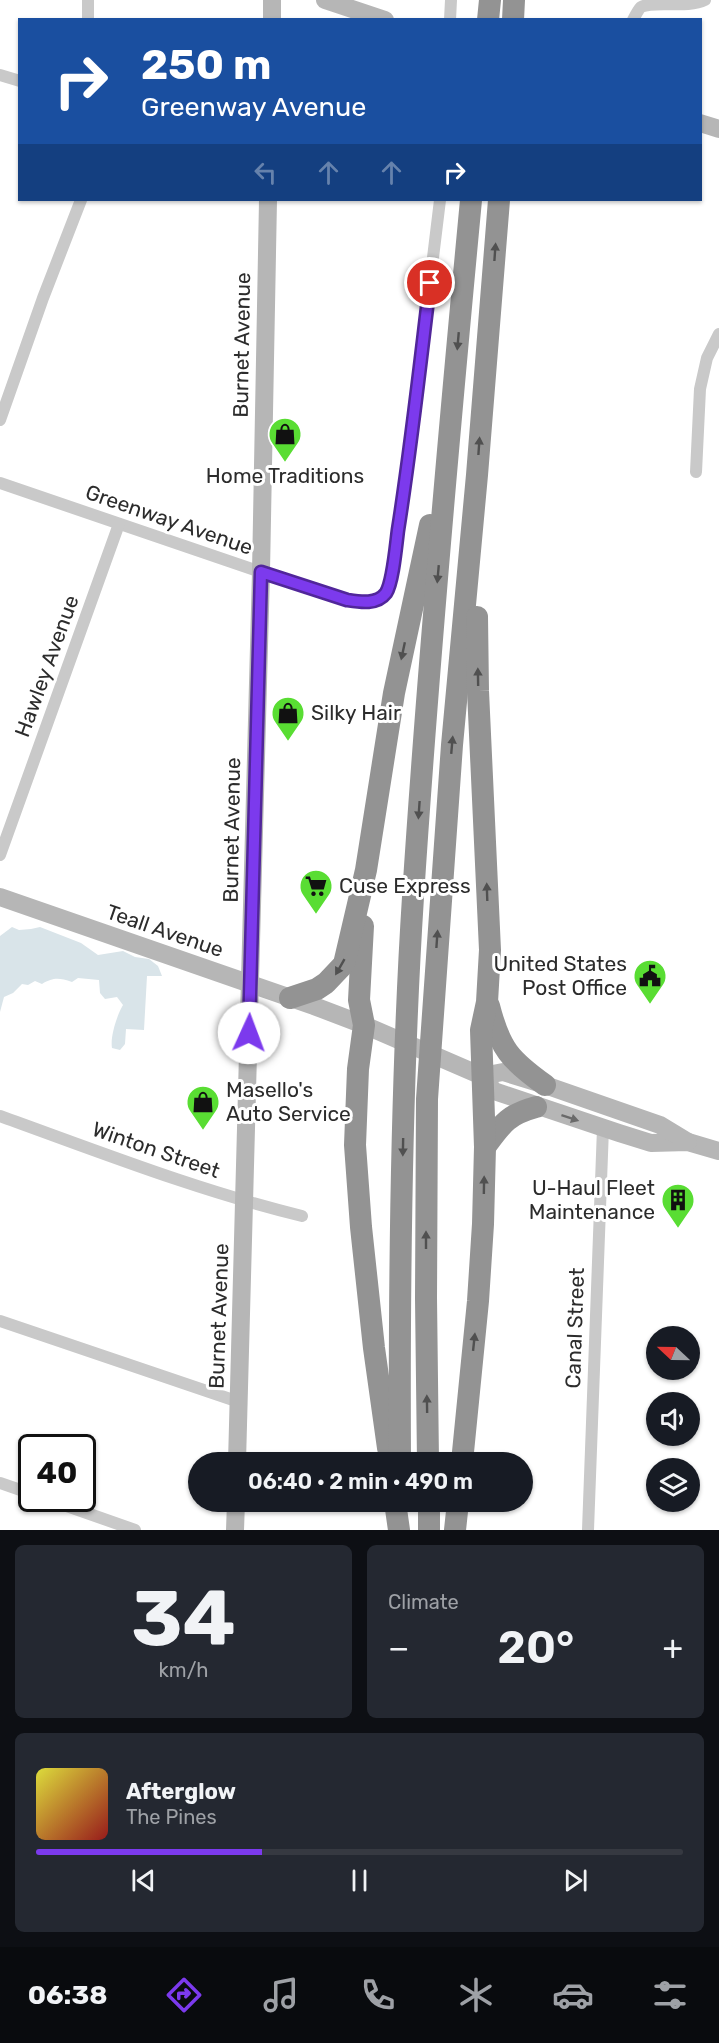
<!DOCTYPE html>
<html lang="en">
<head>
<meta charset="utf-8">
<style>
	body { margin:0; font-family:Rubik,sans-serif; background:#242831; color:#f1f3f6; height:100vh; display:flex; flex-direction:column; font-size:22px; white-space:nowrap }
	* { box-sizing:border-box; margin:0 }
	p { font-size:20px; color:#9ea1a6 }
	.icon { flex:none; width:33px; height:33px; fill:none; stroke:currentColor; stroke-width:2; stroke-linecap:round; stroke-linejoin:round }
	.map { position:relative; height:1530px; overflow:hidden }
	.sheet { display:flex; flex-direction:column; gap:15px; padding:15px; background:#0d0f14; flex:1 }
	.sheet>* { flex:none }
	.guide { position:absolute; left:18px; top:18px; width:684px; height:183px; border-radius:0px; box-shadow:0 2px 4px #0004; background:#1a4fa0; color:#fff; overflow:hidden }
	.needle { width:39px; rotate:292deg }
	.buttons { position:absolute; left:646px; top:1326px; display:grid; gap:12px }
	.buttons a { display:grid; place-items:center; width:54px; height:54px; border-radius:50%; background:#171b24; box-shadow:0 2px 4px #0004; font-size:30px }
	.speed { position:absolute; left:18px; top:1434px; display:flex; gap:12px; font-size:30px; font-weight:700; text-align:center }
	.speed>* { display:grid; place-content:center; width:78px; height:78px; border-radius:50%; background:#171b24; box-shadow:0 2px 4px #0004; line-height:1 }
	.speed .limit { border:3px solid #111; border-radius:9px; background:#fff; color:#111 }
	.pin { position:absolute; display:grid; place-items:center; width:51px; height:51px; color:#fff; margin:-26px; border:3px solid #fff; border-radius:50%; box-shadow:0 2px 6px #0007 }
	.me { position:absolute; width:66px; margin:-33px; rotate:2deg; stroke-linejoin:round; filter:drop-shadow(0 0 4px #0008) }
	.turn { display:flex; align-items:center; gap:21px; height:126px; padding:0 24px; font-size:27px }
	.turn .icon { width:78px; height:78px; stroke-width:2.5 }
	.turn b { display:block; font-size:42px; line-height:51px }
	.lanes { display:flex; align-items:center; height:57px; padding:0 24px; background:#0003; justify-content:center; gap:30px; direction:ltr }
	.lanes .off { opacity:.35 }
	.big { font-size:45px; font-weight:600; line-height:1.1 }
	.sheet .card { flex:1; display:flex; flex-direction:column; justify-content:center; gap:9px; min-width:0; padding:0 21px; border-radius:9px; background:#242831 }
	.sheet .dial { align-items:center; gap:0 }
	.dial b { font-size:78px; line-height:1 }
	.song { display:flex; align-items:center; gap:18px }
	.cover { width:72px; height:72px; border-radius:9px; background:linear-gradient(135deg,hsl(60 70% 55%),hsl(0 70% 35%)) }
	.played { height:6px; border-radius:3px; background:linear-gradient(90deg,#7c3aed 35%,#363941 35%) }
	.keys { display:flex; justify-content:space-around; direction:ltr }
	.heat { display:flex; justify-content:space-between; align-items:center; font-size:33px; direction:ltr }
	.sheet .tiles { flex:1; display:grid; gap:15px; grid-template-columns:1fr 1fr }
	.card:last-child { grid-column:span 2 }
	.trip { position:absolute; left:188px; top:1452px; width:345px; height:60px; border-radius:30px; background:#171b24; box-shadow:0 2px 4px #0004; font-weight:600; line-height:60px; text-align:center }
	.tabs { display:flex; height:96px; justify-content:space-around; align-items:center; background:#090b0e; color:#9ea1a6 }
	.tabs .icon { width:42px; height:42px }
	.tabs .active { color:#7c3aed }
	.tabs b { font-size:27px; color:#f1f3f6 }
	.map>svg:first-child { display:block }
</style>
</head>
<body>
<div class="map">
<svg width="719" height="1530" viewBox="0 0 719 1530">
	<rect width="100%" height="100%" fill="#fff"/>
	<path fill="#d9e4e9" d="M12 927 19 930 31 929 40 927 81 943 98 955 123 951 135 957 149 959 158 966 162 976H147L144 1030 126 1029 125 1044 120 1050 112 1048C110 1037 117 1015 123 1005L117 997 105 999 100 993 99 980 78 978 72 982C59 978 54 977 42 984L35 981 28 985 22 984 13 993 4 997 0 1012V936Z"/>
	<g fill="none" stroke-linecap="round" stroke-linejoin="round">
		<g stroke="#c9c9c9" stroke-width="12">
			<path d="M88 20V0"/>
			<path d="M450 20 451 0"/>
			<path d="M633 20C635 16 638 10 641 7 655 0 687 9 705 0"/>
			<path d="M0 75 20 81"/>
			<path d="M0 420 43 298 81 200"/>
			<path d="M696 472 700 389 707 358 719 334"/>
			<path d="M0 483 261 572 347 600 368 603 380 598 386 592 392 574 404 496 440 200"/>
			<path d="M0 855 119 524"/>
			<path d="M0 1116C100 1152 199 1191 302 1216"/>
			<path d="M0 1321 239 1402"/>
			<path d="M0 1483 32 1494"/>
			<path d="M44 1498 135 1530"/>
			<path d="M588 1530 603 1128"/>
		</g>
		<g stroke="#b6b6b6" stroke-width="18">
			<path d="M325 0 385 20"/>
			<path d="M272 20V0"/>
			<path d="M700 123 719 129"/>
			<path d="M0 897 314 1006 364 1025 482 1076 494 1091 619 1133 651 1143 688 1142 719 1151"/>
			<path d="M482 1076 503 1072 545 1085 660 1125 688 1142"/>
			<path d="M237 1462 261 572 268 200"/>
			<path d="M235 1530 236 1502"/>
		</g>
		<g stroke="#939393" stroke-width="22">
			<path d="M488 20 490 0"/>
			<path d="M513 20 514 0"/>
			<path d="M363 926 359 1000 364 1025 358 1069 355 1145 361 1227 374 1348 388 1448"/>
			<path d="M290 998 317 989 326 983 344 964 366 870 394 693 430 525"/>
			<path d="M489 1006C500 1049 510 1060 545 1085"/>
			<path d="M485 1147C502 1124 507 1115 536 1107"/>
			<path d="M400 1462C399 1274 401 1085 413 897 428 664 449 432 471 200"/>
			<path d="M428 1462 426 1298 427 1099 452 745 477 475 499 200"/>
			<path d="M462 1462 478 1301 483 1224 485 1147 481 1030 487 1002 490 950 478 691 477 617"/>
			<path d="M395 1502 399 1530"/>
			<path d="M429 1502V1530"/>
			<path d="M455 1530 458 1502"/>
		</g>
	</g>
	<defs><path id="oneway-solid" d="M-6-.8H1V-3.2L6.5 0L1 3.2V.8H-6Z" transform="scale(1.5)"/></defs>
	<g fill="#505050">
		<use href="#oneway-solid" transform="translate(495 252) rotate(-86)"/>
		<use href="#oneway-solid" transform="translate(458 341) rotate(95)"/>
		<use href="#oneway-solid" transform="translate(479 446) rotate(-86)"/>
		<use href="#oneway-solid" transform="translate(438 574) rotate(95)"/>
		<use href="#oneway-solid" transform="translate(403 651) rotate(102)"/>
		<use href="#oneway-solid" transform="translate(478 677) rotate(-91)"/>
		<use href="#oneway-solid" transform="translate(452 745) rotate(-85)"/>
		<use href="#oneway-solid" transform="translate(419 810) rotate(94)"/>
		<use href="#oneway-solid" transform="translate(487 892) rotate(-92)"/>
		<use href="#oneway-solid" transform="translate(437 939) rotate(-86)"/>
		<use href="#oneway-solid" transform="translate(340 967) rotate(120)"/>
		<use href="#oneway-solid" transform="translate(403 1147) rotate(91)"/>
		<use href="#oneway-solid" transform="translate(484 1185) rotate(-89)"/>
		<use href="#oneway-solid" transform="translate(426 1240) rotate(-90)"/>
		<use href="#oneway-solid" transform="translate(474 1342) rotate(-84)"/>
		<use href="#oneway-solid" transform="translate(427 1404) rotate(-91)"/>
	</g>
	<use fill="#6a6a6a" href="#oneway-solid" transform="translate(570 1118) rotate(18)"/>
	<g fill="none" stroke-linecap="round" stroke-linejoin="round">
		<g stroke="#51269a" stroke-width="15">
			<path id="route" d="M249 1033 261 572 347 600C360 602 377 605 386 593 393 582 396 545 398 530 411 448 420 365 430 283"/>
		</g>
		<use href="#route" stroke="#7c3aed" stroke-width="10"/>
	</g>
	<defs>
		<g id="shop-pin" transform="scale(1.725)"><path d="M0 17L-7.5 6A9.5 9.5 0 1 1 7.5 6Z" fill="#59dd33" stroke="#fff"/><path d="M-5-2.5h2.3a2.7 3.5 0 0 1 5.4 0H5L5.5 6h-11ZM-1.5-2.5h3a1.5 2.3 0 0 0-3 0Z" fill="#111"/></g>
		<g id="supermarket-pin" transform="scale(1.725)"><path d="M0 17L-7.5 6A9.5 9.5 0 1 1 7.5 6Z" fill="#59dd33" stroke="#fff"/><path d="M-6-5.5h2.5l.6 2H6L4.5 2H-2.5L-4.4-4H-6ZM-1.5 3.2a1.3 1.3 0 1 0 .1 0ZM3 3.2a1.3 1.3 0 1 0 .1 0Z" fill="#111"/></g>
		<g id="civic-pin" transform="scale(1.725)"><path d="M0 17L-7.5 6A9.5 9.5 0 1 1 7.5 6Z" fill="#59dd33" stroke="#fff"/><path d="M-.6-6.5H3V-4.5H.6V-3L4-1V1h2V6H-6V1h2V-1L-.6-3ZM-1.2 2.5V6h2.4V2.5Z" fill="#111"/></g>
		<g id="building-pin" transform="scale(1.725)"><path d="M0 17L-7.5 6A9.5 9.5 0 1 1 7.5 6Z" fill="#59dd33" stroke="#fff"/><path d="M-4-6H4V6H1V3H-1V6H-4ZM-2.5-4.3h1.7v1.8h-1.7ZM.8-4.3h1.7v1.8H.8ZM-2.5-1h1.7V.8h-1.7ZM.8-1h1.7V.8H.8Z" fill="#111"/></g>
	</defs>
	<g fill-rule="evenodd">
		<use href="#shop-pin" x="285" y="434"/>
		<use href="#shop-pin" x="288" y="713"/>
		<use href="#supermarket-pin" x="316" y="886"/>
		<use href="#civic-pin" x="650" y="976"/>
		<use href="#shop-pin" x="203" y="1102"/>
		<use href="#building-pin" x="678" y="1200"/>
	</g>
	<g text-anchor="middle" stroke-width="6" stroke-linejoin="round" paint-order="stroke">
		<g font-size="21" fill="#2c2c2c" stroke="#fff">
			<text transform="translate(242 345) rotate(-89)" y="7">Burnet Avenue</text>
			<text transform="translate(169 520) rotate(19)" y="7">Greenway Avenue</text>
			<text transform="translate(47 666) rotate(-70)" y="7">Hawley Avenue</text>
			<text transform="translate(232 830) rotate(-89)" y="7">Burnet Avenue</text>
			<text transform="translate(165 931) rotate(19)" y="7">Teall Avenue</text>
			<text transform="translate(156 1150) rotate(19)" y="7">Winton Street</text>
			<text transform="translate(219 1316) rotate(-88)" y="7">Burnet Avenue</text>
			<text transform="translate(575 1328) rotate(-88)" y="7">Canal Street</text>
		</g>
		<g font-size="21" fill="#2c2c2c" stroke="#fff" text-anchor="start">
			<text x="285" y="483" text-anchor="middle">Home Traditions</text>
			<text x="311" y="720">Silky Hair</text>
			<text x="339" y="893">Cuse Express</text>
			<text x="627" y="971" text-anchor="end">United States<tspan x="627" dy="24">Post Office</tspan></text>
			<text x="226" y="1097">Masello's<tspan x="226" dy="24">Auto Service</tspan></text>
			<text x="655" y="1195" text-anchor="end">U-Haul Fleet<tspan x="655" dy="24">Maintenance</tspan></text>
		</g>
	</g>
</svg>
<div class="buttons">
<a><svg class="needle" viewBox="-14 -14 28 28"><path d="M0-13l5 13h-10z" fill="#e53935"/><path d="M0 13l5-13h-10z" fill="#9ea1a6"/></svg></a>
<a><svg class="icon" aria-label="sound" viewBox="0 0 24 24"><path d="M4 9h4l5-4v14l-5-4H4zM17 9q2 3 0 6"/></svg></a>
<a><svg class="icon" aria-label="layers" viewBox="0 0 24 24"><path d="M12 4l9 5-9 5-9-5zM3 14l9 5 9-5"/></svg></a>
</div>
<div class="speed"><div class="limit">40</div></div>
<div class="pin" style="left:430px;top:283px;background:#d93025"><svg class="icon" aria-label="arrive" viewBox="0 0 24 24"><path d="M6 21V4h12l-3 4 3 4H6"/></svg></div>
<svg class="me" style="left:249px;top:1033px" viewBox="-20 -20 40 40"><circle r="19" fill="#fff"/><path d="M0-13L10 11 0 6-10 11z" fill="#7c3aed"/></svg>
<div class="trip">06:40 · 2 min · 490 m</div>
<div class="guide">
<div class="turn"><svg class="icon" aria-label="right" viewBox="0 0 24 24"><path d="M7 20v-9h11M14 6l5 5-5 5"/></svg><div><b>250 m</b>Greenway Avenue</div></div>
<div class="lanes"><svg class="icon off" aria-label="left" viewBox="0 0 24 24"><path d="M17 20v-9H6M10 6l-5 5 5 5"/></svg><svg class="icon off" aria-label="ahead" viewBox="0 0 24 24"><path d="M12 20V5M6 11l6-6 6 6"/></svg><svg class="icon off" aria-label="ahead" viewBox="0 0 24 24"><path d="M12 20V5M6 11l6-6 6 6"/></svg><svg class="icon" aria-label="right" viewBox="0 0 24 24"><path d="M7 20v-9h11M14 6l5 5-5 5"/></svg></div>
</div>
</div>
<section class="sheet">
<div class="tiles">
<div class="card dial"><b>34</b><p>km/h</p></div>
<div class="card"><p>Climate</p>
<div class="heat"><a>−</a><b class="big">20°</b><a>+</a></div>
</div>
<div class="card">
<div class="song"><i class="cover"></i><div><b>Afterglow</b><p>The Pines</p></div></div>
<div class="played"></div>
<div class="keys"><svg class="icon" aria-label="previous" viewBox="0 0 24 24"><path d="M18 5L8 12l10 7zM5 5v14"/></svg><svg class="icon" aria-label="pause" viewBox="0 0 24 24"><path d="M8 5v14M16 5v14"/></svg><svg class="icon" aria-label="next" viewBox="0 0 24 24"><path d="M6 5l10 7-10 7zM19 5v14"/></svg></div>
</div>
</div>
</section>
<nav class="tabs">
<b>06:38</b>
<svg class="icon active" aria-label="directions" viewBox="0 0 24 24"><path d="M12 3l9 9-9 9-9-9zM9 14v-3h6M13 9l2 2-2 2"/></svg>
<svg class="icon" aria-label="music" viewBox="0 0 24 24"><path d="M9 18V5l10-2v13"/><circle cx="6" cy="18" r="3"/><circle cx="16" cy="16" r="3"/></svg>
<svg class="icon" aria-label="phone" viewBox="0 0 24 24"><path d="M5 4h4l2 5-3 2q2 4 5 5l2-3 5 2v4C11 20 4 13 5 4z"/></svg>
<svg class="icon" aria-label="climate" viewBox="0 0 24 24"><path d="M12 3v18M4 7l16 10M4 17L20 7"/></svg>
<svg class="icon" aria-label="car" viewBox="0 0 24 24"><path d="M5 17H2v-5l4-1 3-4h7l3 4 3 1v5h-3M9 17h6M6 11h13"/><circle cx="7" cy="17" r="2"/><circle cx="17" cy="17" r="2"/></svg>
<svg class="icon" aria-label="filters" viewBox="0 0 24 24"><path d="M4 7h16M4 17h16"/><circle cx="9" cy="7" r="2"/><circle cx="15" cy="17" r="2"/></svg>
</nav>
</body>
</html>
